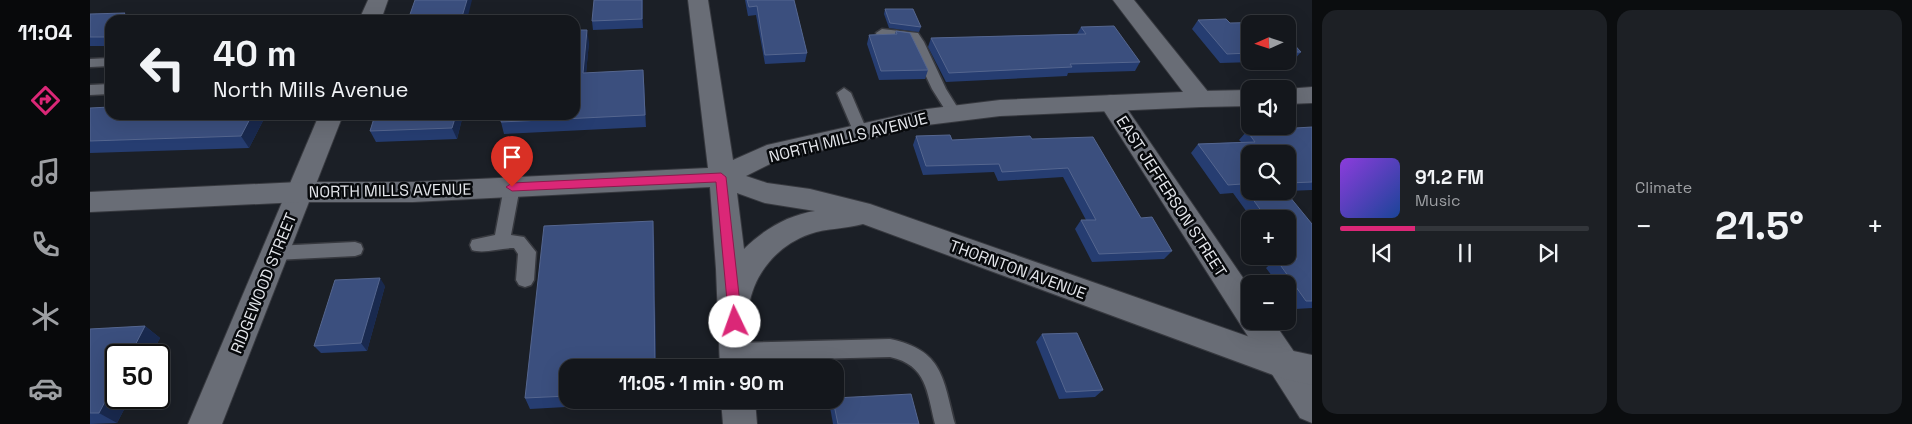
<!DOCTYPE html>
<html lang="en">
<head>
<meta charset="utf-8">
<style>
	body { margin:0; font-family:"Space Grotesk",sans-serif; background:#1d2025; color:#f1f3f6; height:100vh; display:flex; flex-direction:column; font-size:19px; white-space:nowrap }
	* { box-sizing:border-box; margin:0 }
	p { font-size:16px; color:#9d9fa3 }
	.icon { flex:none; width:28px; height:28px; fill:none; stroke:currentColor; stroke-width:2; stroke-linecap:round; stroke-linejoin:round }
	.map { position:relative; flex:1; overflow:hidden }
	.sheet { display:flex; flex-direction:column; gap:10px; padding:10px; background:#0b0d0f; width:600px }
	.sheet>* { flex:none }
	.top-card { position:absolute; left:15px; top:15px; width:475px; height:105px; border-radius:15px; box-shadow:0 5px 20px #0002,0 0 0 1px #33363b; background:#14171c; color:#f1f3f6; overflow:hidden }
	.needle { width:32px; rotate:267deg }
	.tools { position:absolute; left:1151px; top:15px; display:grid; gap:10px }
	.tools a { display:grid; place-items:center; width:55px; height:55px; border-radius:10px; background:#14171c; box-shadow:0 5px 20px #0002,0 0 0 1px #33363b; font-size:25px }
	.speed { position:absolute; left:15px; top:344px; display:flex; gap:10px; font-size:25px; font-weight:700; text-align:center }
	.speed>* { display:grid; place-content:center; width:65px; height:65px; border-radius:50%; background:#14171c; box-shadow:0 5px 20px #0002,0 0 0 1px #33363b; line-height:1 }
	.speed .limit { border:2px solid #111; border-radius:8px; background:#fff; color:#111 }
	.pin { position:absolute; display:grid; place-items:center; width:42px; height:42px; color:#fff; margin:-51px -21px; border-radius:50% 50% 50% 0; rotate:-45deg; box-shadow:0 0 5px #0007 }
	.pin .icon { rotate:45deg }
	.me { position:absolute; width:55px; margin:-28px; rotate:357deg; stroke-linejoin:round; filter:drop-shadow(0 0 4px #0008) }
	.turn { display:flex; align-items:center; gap:18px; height:105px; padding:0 25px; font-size:22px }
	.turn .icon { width:65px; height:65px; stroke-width:2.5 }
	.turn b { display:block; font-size:35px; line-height:42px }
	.big { font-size:38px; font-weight:800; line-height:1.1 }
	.sheet .card { flex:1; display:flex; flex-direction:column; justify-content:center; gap:8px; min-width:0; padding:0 18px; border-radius:15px; background:#1d2025 }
	.song { display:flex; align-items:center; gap:15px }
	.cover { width:60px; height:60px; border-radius:8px; background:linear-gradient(135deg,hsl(270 70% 55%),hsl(220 70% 35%)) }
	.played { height:5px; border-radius:2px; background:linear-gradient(90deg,#db2777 30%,#33363b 30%) }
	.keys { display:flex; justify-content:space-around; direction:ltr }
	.heat { display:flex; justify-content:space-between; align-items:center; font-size:28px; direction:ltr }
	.sheet .tiles { flex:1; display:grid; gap:10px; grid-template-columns:repeat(2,1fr) }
	.trip { position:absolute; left:469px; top:359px; width:285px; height:50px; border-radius:15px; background:#14171c; box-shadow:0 5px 20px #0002,0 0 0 1px #33363b; font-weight:800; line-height:50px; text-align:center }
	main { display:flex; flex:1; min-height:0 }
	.tabs { display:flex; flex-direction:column; width:90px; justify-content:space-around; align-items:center; background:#08090b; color:#9d9fa3 }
	.tabs .icon { width:35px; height:35px }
	.tabs .active { color:#db2777 }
	.tabs b { font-size:22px; color:#f1f3f6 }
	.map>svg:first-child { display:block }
</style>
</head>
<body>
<main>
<nav class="tabs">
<b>11:04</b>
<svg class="icon active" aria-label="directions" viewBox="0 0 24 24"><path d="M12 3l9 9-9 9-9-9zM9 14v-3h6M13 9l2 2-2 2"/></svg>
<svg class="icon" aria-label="music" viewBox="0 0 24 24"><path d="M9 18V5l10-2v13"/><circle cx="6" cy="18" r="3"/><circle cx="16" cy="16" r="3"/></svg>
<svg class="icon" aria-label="phone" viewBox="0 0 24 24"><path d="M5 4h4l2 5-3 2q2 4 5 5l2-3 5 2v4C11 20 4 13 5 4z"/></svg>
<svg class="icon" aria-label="climate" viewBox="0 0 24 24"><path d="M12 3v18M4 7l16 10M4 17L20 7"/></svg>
<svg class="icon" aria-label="car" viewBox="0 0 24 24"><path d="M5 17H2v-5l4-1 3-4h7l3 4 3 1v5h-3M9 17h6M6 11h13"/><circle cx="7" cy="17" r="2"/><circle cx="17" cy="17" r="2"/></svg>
</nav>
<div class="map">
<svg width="1222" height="424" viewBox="0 0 1222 424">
	<rect width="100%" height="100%" fill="#1b1f26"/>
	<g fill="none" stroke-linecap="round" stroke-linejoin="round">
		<g stroke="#37393f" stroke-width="3">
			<g id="lane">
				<path d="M792 29 828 33 834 42 856 89 871 113 869 116H859L842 89 819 40 787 36 786 33Z"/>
				<path d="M20 58V66L0 67V59Z"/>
				<path d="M20 84V94L0 95V85Z"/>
				<path d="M754 88 761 93 778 133 776 137H766L764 133 747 93Z"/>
				<path d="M422 181 428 183 430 187 421 235 434 237 446 252 444 280 441 285 435 287 429 285 426 280 428 254 424 248C410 248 394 254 382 250L380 245 382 240 405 235 414 187 416 183Z"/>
				<path d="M265 242 271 244 273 249 271 254 265 256 185 260 179 258 176 253 179 248 185 246Z"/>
				<path d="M800 339C853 350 853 378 865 424H845C837 392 837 365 800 357L646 361 639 358 637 352 639 346 646 343Z"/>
			</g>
		</g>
		<g stroke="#37393f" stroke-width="2">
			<g id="street">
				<path d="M278 0H298L291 20H269Z"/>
				<path d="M1222 87V103L1198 104V89H1196Z"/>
				<path d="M1160 90V106L1111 107 1103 105 1099 99 1103 93 1111 91Z"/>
				<path d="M1021 95 1029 97 1160 288V321H1183L1222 378V423L1210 418 1009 103 1013 97Z"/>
				<path d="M229 115H253L132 424H98Z"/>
			</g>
		</g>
		<g stroke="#37393f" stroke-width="2">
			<g id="secondary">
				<path d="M598 0H618L643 160 677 145 837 109 910 100 1093 92 1023 0H1044L1119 93 1123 99 1119 105 1111 107 910 116 837 125 684 162 656 176 677 183 720 189 780 204 1194 349 1222 355V385L1194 379 773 224C756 229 737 228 720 234 688 245 664 273 659 306 656 322 661 350 662 368H630L626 269 620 187 323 202H210L0 212V192L210 182H323L618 168ZM647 193 675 203 725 211C698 215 673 230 654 249Z"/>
				<path d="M631 400H665L667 424H633Z"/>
			</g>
		</g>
		<use href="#lane" fill="#696d76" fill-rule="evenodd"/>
		<use href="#street" fill="#696d76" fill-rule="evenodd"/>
		<use href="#secondary" fill="#696d76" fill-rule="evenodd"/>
	</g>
	<g fill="#263d71">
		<path d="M553 0V28L503 30 502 21Z"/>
		<path d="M655 0H704L717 53 715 62 675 64 666 15 658 16Z"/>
		<path d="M795 9 831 27 829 32 799 28 794 14Z"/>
		<path d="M0 14 20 20V46H0Z"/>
		<path d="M1108 20 1140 23 1160 24V61H1194L1130 63 1102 29Z"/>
		<path d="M991 27 1050 62 1045 71 978 73 977 76 856 82 838 47 841 38 987 34Z"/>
		<path d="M806 31 838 70 835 79 789 80 777 44 779 35 805 34Z"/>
		<path d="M1198 38 1211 52 1203 61H1198Z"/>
		<path d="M499 42 496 73 554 82 556 127 414 134 411 122Z"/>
		<path d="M0 108 176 115 159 148 0 153Z"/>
		<path d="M285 115H373L367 139 286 142 280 131Z"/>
		<path d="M1222 127V190L1198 191V154H1160L1222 224V308L1205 309 1198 298V284H1188L1176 268 1186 259H1192L1190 256H1198V219H1162L1143 193 1130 194 1101 153 1108 144 1151 142 1149 140 1157 131Z"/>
		<path d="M826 136 862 140 942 139 1051 218 1082 251 1074 259 1002 262 985 229 991 220H996L973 177 908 181 904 172 833 175 823 145Z"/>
		<path d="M564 234 566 368H478V400H566V402L440 409 435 398Z"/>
		<path d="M295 286 277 351 231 353 224 346Z"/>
		<path d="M55 326 70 338 61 355H26V398H40L27 423 0 424V329Z"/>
		<path d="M952 334 1013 390 1005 397 969 399 946 342Z"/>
		<path d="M743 400H745L829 424H743L740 407Z"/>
	</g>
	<g fill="#19294e">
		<path d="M377 0H382L377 20H371Z"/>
		<path d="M552 0H553V28L552 19Z"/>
		<path d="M35 13 40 20H29Z"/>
		<path d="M497 30 499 42 495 85 493 73Z"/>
		<path d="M20 31V42L16 37Z"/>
		<path d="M553 70 554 82 556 127 555 115Z"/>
		<path d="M162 115H176L159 148 151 136Z"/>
		<path d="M366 115H373L367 139 362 128Z"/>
		<path d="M563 221 564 234 566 368H565Z"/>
		<path d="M290 278 295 286 277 351 271 343Z"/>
		<path d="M55 326 70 338 61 355H40Z"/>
		<path d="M26 381V398H40L27 423 9 413Z"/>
	</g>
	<g fill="#3b4f7e" stroke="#55668f">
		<path d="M325 0H377L371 20H318Z"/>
		<path d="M504 0H552V19L502 21Z"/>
		<path d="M657 0H704L717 53 675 55 667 6 659 7Z"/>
		<path d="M795 9H823L831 27 800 23Z"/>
		<path d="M35 13 29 20H20V31L16 37H0V14Z"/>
		<path d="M1136 19 1140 23 1182 22 1184 24H1160V53L1137 54 1108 20Z"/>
		<path d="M1024 26 1050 62 980 64 982 67 859 73 841 38 996 34 991 27Z"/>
		<path d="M485 30H497L493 73 553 70 555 115 411 122 412 115H485Z"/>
		<path d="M806 31 820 33 838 70 791 71 779 35 807 34Z"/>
		<path d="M1198 38 1211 52H1198Z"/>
		<path d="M20 107V115H162L151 136 0 141V108Z"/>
		<path d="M285 115H366L362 128 280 131Z"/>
		<path d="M1222 127V182L1198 183V154H1160V191H1195L1222 224V301H1216L1186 259H1207L1198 245V219H1177L1152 184 1138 185 1108 144 1165 142 1157 131Z"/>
		<path d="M860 135 862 140 940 136 942 139 1003 137 1051 218 1062 217 1082 251 1009 254 991 220H1006L978 168 912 172 909 164 836 166 826 136Z"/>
		<path d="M563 221 565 368H478V396L435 398 454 226Z"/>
		<path d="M290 278 271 343 224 346 245 280Z"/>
		<path d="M55 326 40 355H26V381L9 413H0V329Z"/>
		<path d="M987 333 1013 390 976 392 952 334Z"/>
		<path d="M821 394 829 424H748L743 400H745V398Z"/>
	</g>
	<path fill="#db2777" stroke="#8e194d" d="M631 173 636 177 652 322 650 326 645 328 641 326 639 322 626 182 422 191 416 187 422 183Z"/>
	<g text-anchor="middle" stroke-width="5" stroke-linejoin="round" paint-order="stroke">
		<g font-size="16" fill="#e3e5ea" stroke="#07090c">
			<text transform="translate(758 137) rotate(-14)" y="6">NORTH MILLS AVENUE</text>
			<text transform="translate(300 190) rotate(-1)" y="6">NORTH MILLS AVENUE</text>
			<text transform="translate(1082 196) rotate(57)" y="6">EAST JEFFERSON STREET</text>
			<text transform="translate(928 269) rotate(20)" y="6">THORNTON AVENUE</text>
			<text transform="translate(173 283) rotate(-68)" y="6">RIDGEWOOD STREET</text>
		</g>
	</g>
</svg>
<div class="tools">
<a><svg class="needle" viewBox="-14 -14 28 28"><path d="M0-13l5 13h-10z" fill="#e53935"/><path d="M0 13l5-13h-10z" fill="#9d9fa3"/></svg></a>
<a><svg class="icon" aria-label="sound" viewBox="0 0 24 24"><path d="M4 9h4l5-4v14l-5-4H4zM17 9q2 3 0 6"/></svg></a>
<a><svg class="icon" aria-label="search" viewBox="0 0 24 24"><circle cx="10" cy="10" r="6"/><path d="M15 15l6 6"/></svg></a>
<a>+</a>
<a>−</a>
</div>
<div class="speed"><div class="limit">50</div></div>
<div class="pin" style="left:422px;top:187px;background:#d93025"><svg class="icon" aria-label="arrive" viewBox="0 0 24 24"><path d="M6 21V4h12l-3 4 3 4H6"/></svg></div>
<svg class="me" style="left:645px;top:322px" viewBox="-20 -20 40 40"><circle r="19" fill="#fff"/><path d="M0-13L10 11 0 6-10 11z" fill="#db2777"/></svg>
<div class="trip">11:05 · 1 min · 90 m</div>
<div class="top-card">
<div class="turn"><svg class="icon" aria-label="left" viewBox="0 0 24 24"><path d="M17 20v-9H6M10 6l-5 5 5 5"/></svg><div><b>40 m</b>North Mills Avenue</div></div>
</div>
</div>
<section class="sheet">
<div class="tiles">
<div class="card">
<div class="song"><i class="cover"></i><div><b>91.2 FM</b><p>Music</p></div></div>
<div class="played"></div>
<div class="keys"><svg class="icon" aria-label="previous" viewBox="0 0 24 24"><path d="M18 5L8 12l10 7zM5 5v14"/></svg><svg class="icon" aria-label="pause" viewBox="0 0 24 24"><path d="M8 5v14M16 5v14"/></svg><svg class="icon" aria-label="next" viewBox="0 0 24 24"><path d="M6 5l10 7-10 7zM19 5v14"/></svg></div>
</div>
<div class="card"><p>Climate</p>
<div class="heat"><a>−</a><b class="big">21.5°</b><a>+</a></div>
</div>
</div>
</section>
</main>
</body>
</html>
